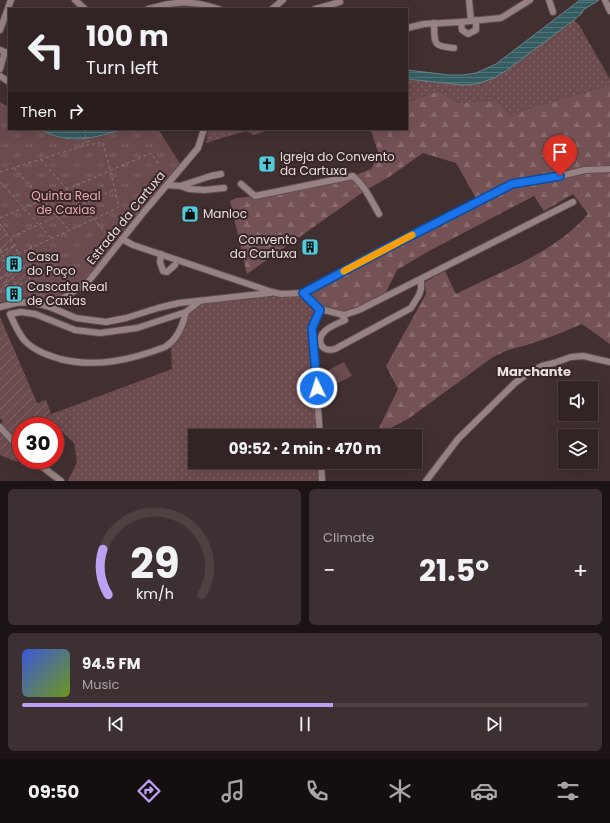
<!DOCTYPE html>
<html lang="en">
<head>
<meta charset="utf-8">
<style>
	body { margin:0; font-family:Poppins,sans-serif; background:#3d3032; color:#f1f3f6; height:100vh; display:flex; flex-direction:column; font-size:15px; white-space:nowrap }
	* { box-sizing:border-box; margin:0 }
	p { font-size:13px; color:#a8a4a7 }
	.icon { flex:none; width:22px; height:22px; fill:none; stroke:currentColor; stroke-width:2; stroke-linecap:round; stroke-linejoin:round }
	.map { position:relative; height:481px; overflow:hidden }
	.drawer { display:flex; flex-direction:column; gap:8px; padding:8px; background:#1c1414; flex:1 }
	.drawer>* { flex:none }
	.hud { position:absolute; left:8px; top:8px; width:400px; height:122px; border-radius:0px; box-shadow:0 4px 16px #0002,0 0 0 1px #4d4142; background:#322425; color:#f1f3f6; overflow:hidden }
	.controls { position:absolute; left:558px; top:381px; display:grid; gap:8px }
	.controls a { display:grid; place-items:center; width:40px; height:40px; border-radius:0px; background:#322425; box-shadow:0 4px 16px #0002,0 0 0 1px #4d4142; font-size:20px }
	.speed { position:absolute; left:12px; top:417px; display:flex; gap:8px; font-size:20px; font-weight:700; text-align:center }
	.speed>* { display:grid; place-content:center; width:52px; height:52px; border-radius:50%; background:#322425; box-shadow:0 4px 16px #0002,0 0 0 1px #4d4142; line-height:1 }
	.speed .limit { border:6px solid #d22; background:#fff; color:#111 }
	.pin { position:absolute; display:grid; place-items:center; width:34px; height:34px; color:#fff; margin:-41px -17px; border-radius:50% 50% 50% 0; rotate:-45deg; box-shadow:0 0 4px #0007 }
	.pin .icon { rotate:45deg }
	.me { position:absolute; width:44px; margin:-22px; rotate:356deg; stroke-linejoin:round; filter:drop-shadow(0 0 3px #0008) }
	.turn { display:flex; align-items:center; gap:14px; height:84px; padding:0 12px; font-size:18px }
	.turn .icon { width:52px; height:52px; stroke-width:2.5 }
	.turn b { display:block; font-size:28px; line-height:34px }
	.then { display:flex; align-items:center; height:38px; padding:0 12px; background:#0003; gap:8px; font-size:15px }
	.big { font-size:30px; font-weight:700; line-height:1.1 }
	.drawer .tile { flex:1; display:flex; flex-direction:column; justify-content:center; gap:6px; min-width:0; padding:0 14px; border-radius:6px; background:#3d3032 }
	.drawer .dial { align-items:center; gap:0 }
	.dial svg { height:104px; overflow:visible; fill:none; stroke:#4d4142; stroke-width:7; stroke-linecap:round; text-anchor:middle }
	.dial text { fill:#f1f3f6; stroke:none }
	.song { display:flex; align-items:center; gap:12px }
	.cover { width:48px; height:48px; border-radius:6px; background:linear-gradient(135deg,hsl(230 70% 55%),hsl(80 70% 35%)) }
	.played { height:4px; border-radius:2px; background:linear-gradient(90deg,#bca0f2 55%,#4d4142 55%) }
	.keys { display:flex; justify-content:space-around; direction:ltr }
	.heat { display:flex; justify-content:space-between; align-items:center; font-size:22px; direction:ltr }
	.drawer .tiles { flex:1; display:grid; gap:8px; grid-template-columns:1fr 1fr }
	.tile:last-child { grid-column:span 2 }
	.trip { position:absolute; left:188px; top:429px; width:234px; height:40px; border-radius:0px; background:#322425; box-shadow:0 4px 16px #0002,0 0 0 1px #4d4142; font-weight:700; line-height:40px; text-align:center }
	.menu { display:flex; height:64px; justify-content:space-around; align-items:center; background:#140e0f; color:#a8a4a7 }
	.menu .icon { width:28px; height:28px }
	.menu .selected { color:#bca0f2 }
	.menu b { font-size:18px; color:#f1f3f6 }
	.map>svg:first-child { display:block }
</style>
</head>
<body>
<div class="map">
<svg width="610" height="481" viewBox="0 0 610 481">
	<defs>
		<pattern id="grass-dots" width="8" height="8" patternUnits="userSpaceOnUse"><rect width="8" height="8" fill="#6c4b4e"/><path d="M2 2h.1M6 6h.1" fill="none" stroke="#816467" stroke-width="1.8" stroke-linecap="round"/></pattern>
		<pattern id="forest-firs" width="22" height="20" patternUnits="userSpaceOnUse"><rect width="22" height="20" fill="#745154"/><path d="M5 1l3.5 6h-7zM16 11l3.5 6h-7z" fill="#886a6c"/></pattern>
		<pattern id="park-tufts" width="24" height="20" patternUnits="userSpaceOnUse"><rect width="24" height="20" fill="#6c4b4e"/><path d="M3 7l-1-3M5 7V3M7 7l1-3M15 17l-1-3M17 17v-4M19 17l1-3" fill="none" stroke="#816467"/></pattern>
		<pattern id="garden-furrows" width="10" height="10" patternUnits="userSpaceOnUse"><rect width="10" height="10" fill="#6c4b4e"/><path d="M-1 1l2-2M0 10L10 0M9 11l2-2" fill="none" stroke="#816467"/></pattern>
		<pattern id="water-rules" width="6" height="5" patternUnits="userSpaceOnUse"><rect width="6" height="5" fill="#345d63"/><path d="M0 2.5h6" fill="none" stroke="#527479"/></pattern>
	</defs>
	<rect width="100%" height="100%" fill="#423031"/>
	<g fill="url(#grass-dots)">
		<path d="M574 20 579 25 610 79V85L527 109 512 116 496 100 458 103 439 91 407 102V79L463 85 494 78Z"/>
		<path d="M208 129H271L254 135 246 131 206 143Z"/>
		<path d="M272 292 303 293 320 309 312 328 320 436H195V462H321L322 481H68L77 462 74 443 46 416 172 369 171 346 194 302Z"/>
	</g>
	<path fill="url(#forest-firs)" d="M610 85V344L582 324 553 336 527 345 508 350 493 357 408 419 375 436 398 389 386 366 426 294 425 282 445 271 456 294C501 271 555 253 588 214L573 194 544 211 534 196 429 251 397 270 383 298 344 315 320 309 303 293 506 186 476 198 456 163 423 153 389 177 366 190 247 274 230 201 236 198 255 196 353 176 371 169 379 155 371 130 372 129H407V102L439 91 458 103 496 100 512 116 527 109Z"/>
	<path fill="url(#park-tufts)" d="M0 102 9 108V129H40L57 137 72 140 102 136 124 129H158L181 165 110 249 85 281 76 286 53 301 22 297 0 303V296L32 282 17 245 0 220Z"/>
	<g fill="url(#garden-furrows)">
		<path d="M0 220 17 245 32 282 0 296Z"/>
		<path d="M0 317 37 403 46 400 51 413 46 416 55 425 21 426V449L0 425 3 421 0 418Z"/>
		<path d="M0 430 21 453 17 462 0 455Z"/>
	</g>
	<path fill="#6c4b4e" d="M344 362 352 376 328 388 321 374Z"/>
	<g fill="url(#water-rules)" stroke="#6b8388">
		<path d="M580 0H599L583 10 582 13 574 20 507 70 494 78 477 84 463 85 407 79V70L449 75H463L476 73 496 64Z"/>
		<path d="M40 129H124C94 138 69 146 40 129Z"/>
	</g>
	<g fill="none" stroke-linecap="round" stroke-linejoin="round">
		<g stroke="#5e4e50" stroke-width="8">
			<g id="minor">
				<path d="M75 0 85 9"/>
				<path d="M469 0 471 21"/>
				<path d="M549 0 553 12"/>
				<path d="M605 0 610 11"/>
				<path d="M148 9C176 1 191 0 219 9"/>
				<path d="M272 9 283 0"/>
				<path d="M315 9 340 2"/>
				<path d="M461 22 462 30 468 34 476 30V20"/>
				<path d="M434 23C435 44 432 46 454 48"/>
				<path d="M407 28 424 24 461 22 501 18 530 0"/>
				<path d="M0 30 11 0"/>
				<path d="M0 50 5 52 0 69"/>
				<path d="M0 76 9 82"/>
				<path d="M241 184 255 196 353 176C365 186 371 200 379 214"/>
				<path d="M167 185 180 186 189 189 204 190 224 188"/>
				<path d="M180 186 211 176 221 174"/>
				<path d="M122 239 133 245 272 292 281 294 303 293 383 250 512 184 560 176 585 170 610 169"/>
				<path d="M161 254 160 262 163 271 167 272 175 265"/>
				<path d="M303 293 320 309 344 315 359 310 573 202"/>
				<path d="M0 307 16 303 31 302 50 307 76 318 106 322 126 318 158 308 179 303 270 293"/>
				<path d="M50 307 88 282 143 213 198 148 204 129"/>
				<path d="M186 312C183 325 177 340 165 347 131 360 96 368 60 359 47 355 35 351 25 341 18 333 14 323 10 314L21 312 35 314 75 330 100 333 137 328 186 312 200 301"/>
				<path d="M342 315 345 320C339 323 330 326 325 331 316 339 320 353 335 349L411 308 419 295 421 289V280"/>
				<path d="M0 427 21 450"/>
				<path d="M320 436 312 328 320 309"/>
				<path d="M33 460 61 481"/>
				<path d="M321 462 322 481"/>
				<path d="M426 481 458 439 515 383 528 373 542 366 554 363 571 357 583 356 610 362"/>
			</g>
		</g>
		<g stroke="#8a7a7b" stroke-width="1" stroke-dasharray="3 3" stroke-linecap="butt">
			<path d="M85 129 86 142"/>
			<path d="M87 142 90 141 91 144"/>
			<path d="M83 146V143L86 142"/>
			<path d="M41 160 108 235"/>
			<path d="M14 168 69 230"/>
			<path d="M0 172 83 146 103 142 119 206 116 209 0 262"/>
			<path d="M0 182 51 238"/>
			<path d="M0 218 151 153 160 166"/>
			<path d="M0 224 15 246 30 280 1 293 0 291"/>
			<path d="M12 237 115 189"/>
			<path d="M0 249 16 286"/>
			<path d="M0 253 14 246"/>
			<path d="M0 278 24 268"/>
			<circle cx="5" cy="284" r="2"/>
			<path d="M6 282 10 274"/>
			<path d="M1 292 4 286"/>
		</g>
		<use href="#minor" stroke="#978183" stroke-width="6"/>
	</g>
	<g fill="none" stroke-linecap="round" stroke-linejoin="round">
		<g stroke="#114b97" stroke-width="10">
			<path id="route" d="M317 388 312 328 320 310 303 293 383 250 512 184 560 176"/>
		</g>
		<use href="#route" stroke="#1a73e8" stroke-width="7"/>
		<path stroke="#f59e0b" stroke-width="7" d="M344 271 412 235"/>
	</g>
	<defs>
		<g id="church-square" transform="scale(0.9)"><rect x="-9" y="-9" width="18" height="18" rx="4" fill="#53cbdb" stroke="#372627"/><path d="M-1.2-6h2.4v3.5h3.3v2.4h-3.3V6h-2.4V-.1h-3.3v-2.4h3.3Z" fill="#111"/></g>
		<g id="shop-square" transform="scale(0.9)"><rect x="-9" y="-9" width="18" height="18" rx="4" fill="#53cbdb" stroke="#372627"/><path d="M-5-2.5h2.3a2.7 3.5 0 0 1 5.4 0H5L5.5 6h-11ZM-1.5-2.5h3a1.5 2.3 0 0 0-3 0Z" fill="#111"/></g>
		<g id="building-square" transform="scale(0.9)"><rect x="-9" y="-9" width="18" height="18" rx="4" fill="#53cbdb" stroke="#372627"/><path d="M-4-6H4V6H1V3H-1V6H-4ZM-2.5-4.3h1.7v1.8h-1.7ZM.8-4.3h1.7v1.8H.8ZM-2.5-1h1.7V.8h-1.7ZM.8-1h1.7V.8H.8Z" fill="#111"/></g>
	</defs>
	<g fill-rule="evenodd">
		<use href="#church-square" x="267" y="164"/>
		<use href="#shop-square" x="190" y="214"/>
		<use href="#building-square" x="310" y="247"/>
		<use href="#building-square" x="14" y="264"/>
		<use href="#building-square" x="14" y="294"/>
	</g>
	<g text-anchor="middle" stroke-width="4" stroke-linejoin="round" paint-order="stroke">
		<g font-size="12" fill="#eaddde" stroke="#372627" text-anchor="start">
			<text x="280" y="161">Igreja do Convento<tspan x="280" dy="14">da Cartuxa</tspan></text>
			<text x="203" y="218">Manloc</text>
			<text x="297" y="244" text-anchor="end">Convento<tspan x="297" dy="14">da Cartuxa</tspan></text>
			<text x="27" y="261">Casa<tspan x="27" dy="14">do Poço</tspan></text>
			<text x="27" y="291">Cascata Real<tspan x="27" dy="14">de Caxias</tspan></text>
		</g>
		<g font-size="12" fill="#ebaab0" stroke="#372627">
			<text x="66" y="200">Quinta Real<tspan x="66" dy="14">de Caxias</tspan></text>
		</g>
		<g font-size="12" fill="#eaddde" stroke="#372627">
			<text transform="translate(126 218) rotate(-51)" y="4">Estrada da Cartuxa</text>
		</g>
		<g font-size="13" font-weight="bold" fill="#eaddde" stroke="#372627">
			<text x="534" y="376">Marchante</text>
		</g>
	</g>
</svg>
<div class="controls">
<a><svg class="icon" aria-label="sound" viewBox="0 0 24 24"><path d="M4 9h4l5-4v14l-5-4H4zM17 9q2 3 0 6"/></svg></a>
<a><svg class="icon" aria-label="layers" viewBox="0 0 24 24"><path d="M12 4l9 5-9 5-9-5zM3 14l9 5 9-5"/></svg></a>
</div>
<div class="speed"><div class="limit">30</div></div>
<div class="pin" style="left:560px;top:176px;background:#d93025"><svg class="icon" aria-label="arrive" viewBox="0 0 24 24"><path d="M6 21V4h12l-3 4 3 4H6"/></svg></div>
<svg class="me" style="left:317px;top:388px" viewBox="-20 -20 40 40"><circle r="17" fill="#1a73e8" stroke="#fff" stroke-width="3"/><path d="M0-11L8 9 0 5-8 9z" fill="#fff"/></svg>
<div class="trip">09:52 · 2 min · 470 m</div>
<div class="hud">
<div class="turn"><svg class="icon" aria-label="left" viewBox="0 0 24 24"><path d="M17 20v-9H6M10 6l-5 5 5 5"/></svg><div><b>100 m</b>Turn left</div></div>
<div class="then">Then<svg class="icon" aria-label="right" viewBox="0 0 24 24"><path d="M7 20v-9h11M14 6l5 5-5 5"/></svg></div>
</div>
</div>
<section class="drawer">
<div class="tiles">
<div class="tile dial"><svg viewBox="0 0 100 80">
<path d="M14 69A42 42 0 1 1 86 69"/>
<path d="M14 69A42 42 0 0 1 10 34" stroke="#bca0f2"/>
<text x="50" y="56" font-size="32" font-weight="700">29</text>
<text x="50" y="72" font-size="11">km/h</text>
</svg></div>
<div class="tile"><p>Climate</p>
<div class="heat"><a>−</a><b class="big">21.5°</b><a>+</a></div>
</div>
<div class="tile">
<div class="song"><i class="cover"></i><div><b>94.5 FM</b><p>Music</p></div></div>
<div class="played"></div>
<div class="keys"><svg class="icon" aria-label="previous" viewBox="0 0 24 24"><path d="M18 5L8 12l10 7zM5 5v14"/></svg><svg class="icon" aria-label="pause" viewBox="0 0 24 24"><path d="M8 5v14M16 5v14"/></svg><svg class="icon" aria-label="next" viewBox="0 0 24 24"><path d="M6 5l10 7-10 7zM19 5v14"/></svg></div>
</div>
</div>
</section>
<nav class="menu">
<b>09:50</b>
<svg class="icon selected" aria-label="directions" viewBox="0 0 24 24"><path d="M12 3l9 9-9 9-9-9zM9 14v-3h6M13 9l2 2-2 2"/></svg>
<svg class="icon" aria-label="music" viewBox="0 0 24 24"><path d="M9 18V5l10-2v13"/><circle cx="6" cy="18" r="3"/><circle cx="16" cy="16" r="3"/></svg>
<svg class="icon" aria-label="phone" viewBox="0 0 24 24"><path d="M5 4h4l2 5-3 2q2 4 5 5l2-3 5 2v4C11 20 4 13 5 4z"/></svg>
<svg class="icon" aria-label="climate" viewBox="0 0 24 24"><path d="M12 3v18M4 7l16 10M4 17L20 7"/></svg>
<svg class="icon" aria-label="car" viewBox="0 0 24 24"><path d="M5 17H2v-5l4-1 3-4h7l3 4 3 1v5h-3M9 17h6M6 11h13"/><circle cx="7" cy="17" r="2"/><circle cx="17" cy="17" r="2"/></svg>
<svg class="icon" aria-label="filters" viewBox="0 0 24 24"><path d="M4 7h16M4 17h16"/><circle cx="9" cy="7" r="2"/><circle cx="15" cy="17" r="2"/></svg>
</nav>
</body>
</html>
